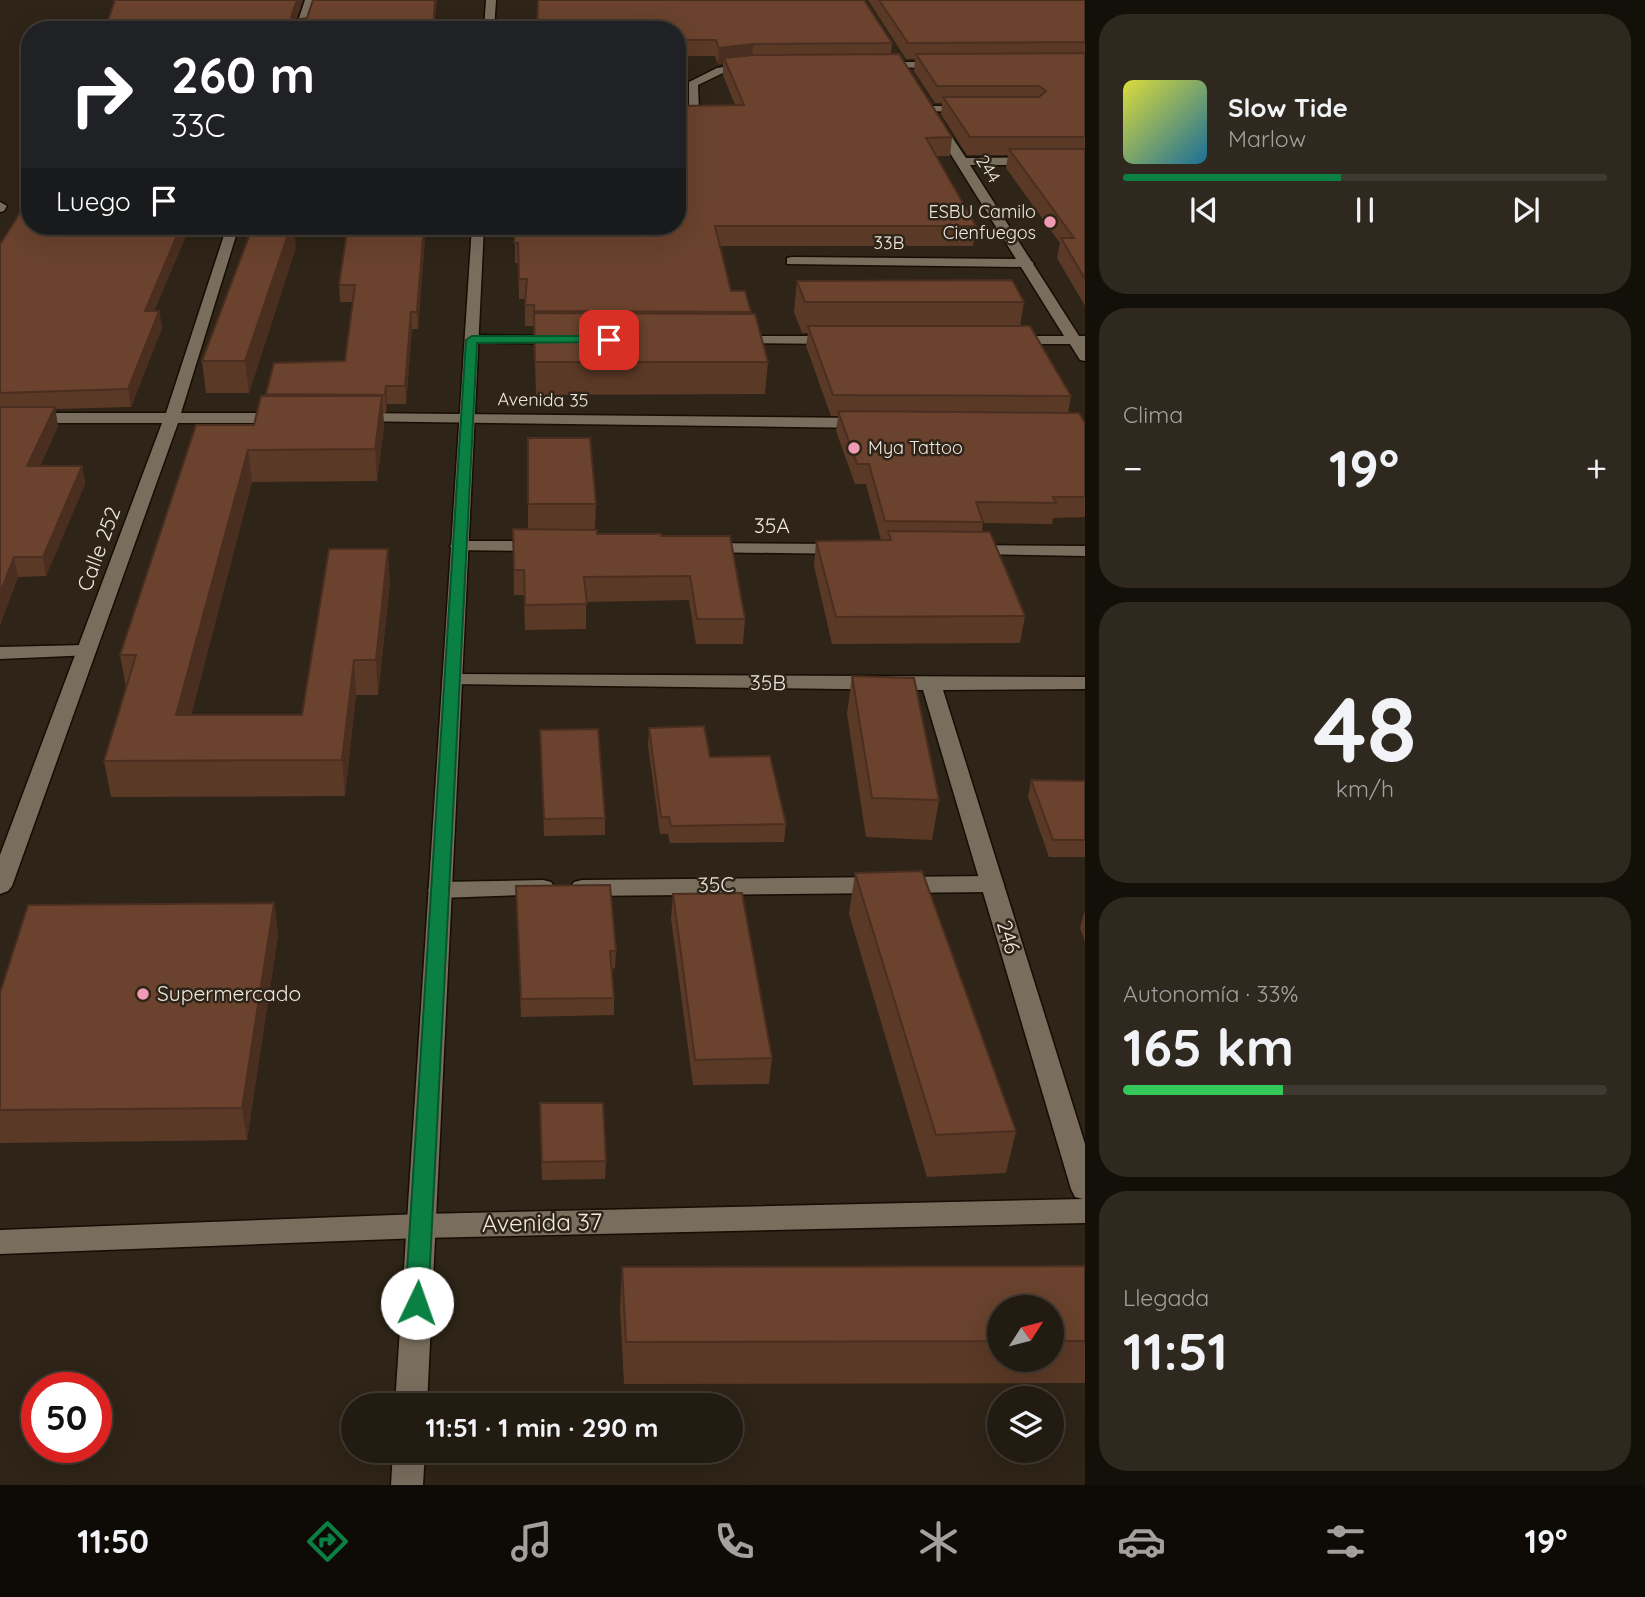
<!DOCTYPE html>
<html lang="es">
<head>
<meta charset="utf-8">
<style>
	body { margin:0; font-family:Quicksand,sans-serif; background:#2e281f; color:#f1f3f6; height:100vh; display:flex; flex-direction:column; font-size:26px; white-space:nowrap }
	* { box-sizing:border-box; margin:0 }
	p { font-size:23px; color:#a2a19f }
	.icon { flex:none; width:38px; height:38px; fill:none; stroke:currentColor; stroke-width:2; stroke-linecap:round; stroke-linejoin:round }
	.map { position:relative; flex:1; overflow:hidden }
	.drawer { display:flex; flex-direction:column; gap:14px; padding:14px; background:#130f09; width:560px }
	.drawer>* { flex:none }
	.banner { position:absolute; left:21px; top:21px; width:665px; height:214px; border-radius:28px; box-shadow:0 7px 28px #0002,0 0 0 2px #3f3931; background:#202124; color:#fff; overflow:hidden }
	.needle { width:46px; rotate:54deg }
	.fabs { position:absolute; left:987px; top:1295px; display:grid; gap:14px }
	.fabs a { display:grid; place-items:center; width:77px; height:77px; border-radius:50%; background:#221b11; box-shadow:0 7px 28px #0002,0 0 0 2px #3f3931; font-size:35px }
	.speed { position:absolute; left:21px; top:1372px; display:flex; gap:14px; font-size:35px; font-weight:700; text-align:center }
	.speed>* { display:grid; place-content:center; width:91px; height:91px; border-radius:50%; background:#221b11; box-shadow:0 7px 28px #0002,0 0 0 2px #3f3931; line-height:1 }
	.speed .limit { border:10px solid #d22; background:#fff; color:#111 }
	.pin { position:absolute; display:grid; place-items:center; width:60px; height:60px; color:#fff; margin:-30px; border-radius:14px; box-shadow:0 4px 10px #0006 }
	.me { position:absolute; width:77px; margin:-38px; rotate:3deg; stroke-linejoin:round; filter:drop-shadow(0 0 5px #0008) }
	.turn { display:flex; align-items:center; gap:24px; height:147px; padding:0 35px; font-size:32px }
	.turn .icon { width:91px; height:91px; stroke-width:2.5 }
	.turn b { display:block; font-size:49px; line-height:60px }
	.then { display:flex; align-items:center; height:66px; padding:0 35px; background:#0003; gap:14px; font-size:26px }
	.big { font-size:52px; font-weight:800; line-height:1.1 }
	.drawer .card { flex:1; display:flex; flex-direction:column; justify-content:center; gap:10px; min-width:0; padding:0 24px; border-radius:28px; background:#2e281f }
	.drawer .dial { align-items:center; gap:0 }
	.dial b { font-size:91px; line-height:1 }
	.song { display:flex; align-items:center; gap:21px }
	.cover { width:84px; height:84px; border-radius:10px; background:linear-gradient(135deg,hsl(60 70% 55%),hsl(200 70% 35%)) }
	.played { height:7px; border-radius:4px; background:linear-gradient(90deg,#0b8043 45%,#3f3931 45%) }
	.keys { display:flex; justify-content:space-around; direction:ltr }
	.heat { display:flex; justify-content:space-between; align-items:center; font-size:38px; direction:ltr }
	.charge { height:10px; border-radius:5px; background:linear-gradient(90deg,#34c759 33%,#3f3931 0) }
	.trip { position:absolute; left:341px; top:1393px; width:402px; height:70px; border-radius:35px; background:#221b11; box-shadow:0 7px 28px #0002,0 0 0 2px #3f3931; font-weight:800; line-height:70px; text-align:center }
	.tabs { display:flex; height:112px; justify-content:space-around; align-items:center; background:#0e0b07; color:#a2a19f }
	.tabs .icon { width:49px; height:49px }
	.tabs .on { color:#0b8043 }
	.tabs b { font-size:32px; color:#f1f3f6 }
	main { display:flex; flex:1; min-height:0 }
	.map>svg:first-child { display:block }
</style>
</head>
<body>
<main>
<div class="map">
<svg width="1085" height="1485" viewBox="0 0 1085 1485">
	<rect width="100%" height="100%" fill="#2e2417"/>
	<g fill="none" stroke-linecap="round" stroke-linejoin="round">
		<g stroke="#160d03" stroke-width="3">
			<g id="lane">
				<path d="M928 106H971L976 109 971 112 924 111 923 109Z"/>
				<path d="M792 257 1027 259 1034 263 1027 267 787 264V258Z"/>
				<path d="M85 645 95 651 92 655 0 659V647Z"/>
				<path d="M992 876 1000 879 1004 884 1000 889 992 892 582 896 574 894 570 888 574 882 582 880Z"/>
				<path d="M543 880 551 882 555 888 551 894 440 898 432 896 428 890 432 884 440 882Z"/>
			</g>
		</g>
		<g stroke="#160d03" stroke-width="3">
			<g id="street">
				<path d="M305 0H315L305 30H295Z"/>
				<path d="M877 62H943L948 65 943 68 873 67V63Z"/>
				<path d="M750 63 754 64V68L723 73 698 85 699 112 677 113V107H689V82L717 68Z"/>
				<path d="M932 119H940L966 158 1085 157V165H970L1079 336H1085V361L1080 360 1070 344H1010L1003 340 1010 336H1064L930 121Z"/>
				<path d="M0 202 7 206 4 211 0 212Z"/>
				<path d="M227 226H239L181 413H285L293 418 285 423H178L12 886 8 891 0 894V855L162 423H0V413H166Z"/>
				<path d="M472 335 561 336 568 340 561 344 467 342 465 339Z"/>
				<path d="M734 336H834L841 340 834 344 729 343 727 340 729 337Z"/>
				<path d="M356 413 866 418 874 423 866 428 350 421 348 418 350 415Z"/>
				<path d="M459 541H540L549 546 540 551 453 550 450 546 453 542Z"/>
				<path d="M706 543 845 544 854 549 845 554 700 552 697 548 700 544Z"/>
				<path d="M972 545 1085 546V556L966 554 963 550Z"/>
				<path d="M452 674 1085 677V689L943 690 1085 1144V1223L421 1238 0 1254V1230L421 1214 1083 1199 1075 1197 1071 1189 923 690 445 684 442 680 445 676Z"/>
			</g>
		</g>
		<g stroke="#160d03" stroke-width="3">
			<g id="secondary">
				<path d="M486 0H496L494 30H484Z"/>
				<path d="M472 226H484L427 1405H395Z"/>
				<path d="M393 1451H425L423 1485H391Z"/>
			</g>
		</g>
		<use href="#lane" fill="#796d5e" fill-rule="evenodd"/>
		<use href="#street" fill="#796d5e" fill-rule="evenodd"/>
		<use href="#secondary" fill="#796d5e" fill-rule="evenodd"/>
	</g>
	<g fill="#5b3927" fill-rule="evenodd">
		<path d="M868 0H1085V306L1057 258 1060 243 1006 168 1008 155H967L941 114 942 103H935L914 71 915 59H906Z"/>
		<path d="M677 30 892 43 891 54 952 137 950 156H936L976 226 973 246H720L731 291 751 312V314L768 362 765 394 536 395 534 326H525V299H519L518 263H515V226L735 105 723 75V63L718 64 715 56H677Z"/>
		<path d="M30 226H190L154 311H159L162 328 131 407 55 409 58 426 40 466H82L85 484 46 576 18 577 0 625V243Z"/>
		<path d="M348 226H426L418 329H412L406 404H387L386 413H383L384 427 377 481 252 482 191 715H302L390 582 378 695H356L345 796 111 797 104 761 126 687 120 655 254 425 266 394 345 361 353 302H340L339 285Z"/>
		<path d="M296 247 249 393H206L202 361Z"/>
		<path d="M797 281 1024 302 1020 326 1071 396 1068 413 1085 423V517L1053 518 1052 524 983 523 982 532 1025 616 1020 643 832 644 814 566 816 541 881 540 866 484H855L836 431 838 416H831L806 346 808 333H802L794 312Z"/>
		<path d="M528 438 596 504 595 530 597 534 661 536 745 619 743 644H696L689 600 586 602V629L525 630 524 595H514L513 529H528Z"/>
		<path d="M852 676 939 800 932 840 866 837 847 714Z"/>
		<path d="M649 728 710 757 786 824 784 842 670 843 668 834H660L648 745Z"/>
		<path d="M540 730 605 818V835L544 836Z"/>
		<path d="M1031 780 1085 781V857H1049L1028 797Z"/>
		<path d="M855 873 1016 1131 1006 1173 927 1177 849 914Z"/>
		<path d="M516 886 616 951 615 968 612 969 614 998V1015L521 1017Z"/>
		<path d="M673 894 772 1058 769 1084 693 1085 671 919Z"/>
		<path d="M274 903 278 935 247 1140 0 1143V993Z"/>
		<path d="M1084 913H1085V942L1080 928Z"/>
		<path d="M540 1121 606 1161 605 1179 542 1180Z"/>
		<path d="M1085 1266V1383L624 1384 620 1309 622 1267ZM999 1307H1052V1360H999Z"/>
	</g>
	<g fill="#4a2e20">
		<path d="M297 0H303L293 29 291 17Z"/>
		<path d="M435 0H437L434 30H433Z"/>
		<path d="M753 44 752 60 724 58 723 63 718 64 719 48Z"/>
		<path d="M181 226H190L147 328 145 311Z"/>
		<path d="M291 226H294L296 247 249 393 245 361Z"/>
		<path d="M424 226H426L418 329 417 312Z"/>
		<path d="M159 311 162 328 131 407 128 389Z"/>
		<path d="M411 312 412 329 406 404 405 386Z"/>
		<path d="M386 386 387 404 386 413 385 395Z"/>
		<path d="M382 396 384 427 377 481 375 449Z"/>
		<path d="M55 407 58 426 31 485 27 466Z"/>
		<path d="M248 450 252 482 182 751 176 715Z"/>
		<path d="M82 466 85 484 46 576 43 557Z"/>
		<path d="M388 549 390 582 378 695 376 660Z"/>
		<path d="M14 557 18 577 0 625V593Z"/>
		<path d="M354 660 356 695 345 796 342 760Z"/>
		<path d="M274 903 278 935 247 1140 242 1108Z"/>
	</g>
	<g fill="#6a422d" stroke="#4a2e20" stroke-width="2">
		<path d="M115 0H297L291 17 294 20 307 18 313 0H435L433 30H103L110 15Z"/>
		<path d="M538 0H864L892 43 753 44 719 48 716 40H677V30H537Z"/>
		<path d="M879 0H1085V42L908 43Z"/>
		<path d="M1085 53V137H970L943 97H1039L1046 91 1039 86H937L916 54Z"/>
		<path d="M899 54 952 137 926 138 976 226H715L731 291H745L751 312 534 311V305H525L527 279H519L518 243H514L515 226H677V106L744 105 724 58 753 55Z"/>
		<path d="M1009 149H1085V279L1061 238H1074Z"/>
		<path d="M30 197V226H181L145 311H159L128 389 0 393V243H1Z"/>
		<path d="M253 226H291L245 361H202Z"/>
		<path d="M348 226H424L417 312H411L405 386H386L385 395 266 394 274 363 345 361 355 285H339Z"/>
		<path d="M1012 280 1024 302H805L797 281Z"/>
		<path d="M534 313 755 314 768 362H535Z"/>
		<path d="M808 326H1030L1071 396 833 395Z"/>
		<path d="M261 396H382L375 449 248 450 176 715H302L329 549H388L376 660H354L342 760 104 761 136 655H120L196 425H254Z"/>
		<path d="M0 407H55L27 466H82L43 557H14L0 593Z"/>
		<path d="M838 411 1079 413 1085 423V497H1053L1056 503 976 502 983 522 885 521 869 464H857Z"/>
		<path d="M528 438H590L596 504H528Z"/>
		<path d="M513 529 597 530V534H661V536H730L745 619H697L690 576 584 577 587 604 525 605 524 570H514Z"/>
		<path d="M888 531 990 532 1025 616 836 617 816 541 891 540Z"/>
		<path d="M852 676 914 678 939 800 872 798Z"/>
		<path d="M704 726 710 757 770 756 786 824 671 826 669 817H661L649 728Z"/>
		<path d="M598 729 605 818 544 819 540 730Z"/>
		<path d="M1031 780 1085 781V840H1053Z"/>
		<path d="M922 871 1016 1131 936 1135 855 873Z"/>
		<path d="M610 885 616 951H610L614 998 521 999 516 886Z"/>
		<path d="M742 893 772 1058 695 1060 673 894Z"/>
		<path d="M274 903 242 1108 0 1110V993L28 905Z"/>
		<path d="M540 1103H603L606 1161 542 1162Z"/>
		<path d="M1085 1266V1341H1052V1307H999V1341L626 1342 622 1267Z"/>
	</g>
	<path fill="#0b8043" stroke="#07532c" stroke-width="2" d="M609 336 615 340 613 342 477 343 428 1303 425 1310 417 1312 409 1310 405 1303 466 340 472 336Z"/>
	<g fill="#f19ab4" stroke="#2e2417" stroke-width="2.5">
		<circle cx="1050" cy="222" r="7"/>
		<circle cx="854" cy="448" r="7"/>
		<circle cx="143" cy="994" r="7"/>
	</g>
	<g text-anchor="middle" stroke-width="5" stroke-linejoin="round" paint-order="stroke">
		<g font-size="18" fill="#efe8e0" stroke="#2e2417">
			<text transform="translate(988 169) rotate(58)" y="6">244</text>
			<text transform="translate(889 243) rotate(1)" y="6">33B</text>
			<text transform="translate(543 400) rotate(1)" y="6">Avenida 35</text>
		</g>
		<g font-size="18" fill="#efe8e0" stroke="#2e2417" text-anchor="end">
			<text x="1036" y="218">ESBU Camilo<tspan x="1036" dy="21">Cienfuegos</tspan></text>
			<text x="868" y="454" text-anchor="start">Mya Tattoo</text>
		</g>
		<g font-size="21" fill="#efe8e0" stroke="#2e2417">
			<text transform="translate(772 526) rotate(1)" y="7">35A</text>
			<text transform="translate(99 549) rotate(-70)" y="7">Calle 252</text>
			<text transform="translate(768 683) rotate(1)" y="7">35B</text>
			<text transform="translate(716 885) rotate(-1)" y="7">35C</text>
			<text transform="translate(1008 937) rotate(73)" y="7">246</text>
		</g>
		<g font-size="21" fill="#efe8e0" stroke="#2e2417" text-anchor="start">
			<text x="157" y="1001">Supermercado</text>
		</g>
		<g font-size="24" fill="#efe8e0" stroke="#2e2417">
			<text transform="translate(542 1223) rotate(-1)" y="8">Avenida 37</text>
		</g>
	</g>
</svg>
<div class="fabs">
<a><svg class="needle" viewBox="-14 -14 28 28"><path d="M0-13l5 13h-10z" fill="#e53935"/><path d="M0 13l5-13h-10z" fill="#a2a19f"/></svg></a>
<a><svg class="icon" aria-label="layers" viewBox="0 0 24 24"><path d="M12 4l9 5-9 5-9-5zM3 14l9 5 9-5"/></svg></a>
</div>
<div class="speed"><div class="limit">50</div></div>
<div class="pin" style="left:609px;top:340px;background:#d93025"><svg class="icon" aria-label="arrive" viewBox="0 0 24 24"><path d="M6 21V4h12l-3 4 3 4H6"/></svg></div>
<svg class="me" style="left:417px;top:1303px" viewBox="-20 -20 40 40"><circle r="19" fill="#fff"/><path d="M0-13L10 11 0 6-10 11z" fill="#0b8043"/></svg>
<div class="trip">11:51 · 1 min · 290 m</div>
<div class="banner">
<div class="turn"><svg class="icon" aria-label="right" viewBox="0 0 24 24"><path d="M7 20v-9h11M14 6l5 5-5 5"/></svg><div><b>260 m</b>33C</div></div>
<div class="then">Luego<svg class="icon" aria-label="arrive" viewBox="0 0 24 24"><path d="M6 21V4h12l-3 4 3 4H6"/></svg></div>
</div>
</div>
<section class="drawer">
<div class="card">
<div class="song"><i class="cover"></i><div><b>Slow Tide</b><p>Marlow</p></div></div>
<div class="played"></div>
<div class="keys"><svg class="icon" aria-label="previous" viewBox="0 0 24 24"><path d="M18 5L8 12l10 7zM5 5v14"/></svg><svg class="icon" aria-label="pause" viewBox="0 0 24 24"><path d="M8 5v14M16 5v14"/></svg><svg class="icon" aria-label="next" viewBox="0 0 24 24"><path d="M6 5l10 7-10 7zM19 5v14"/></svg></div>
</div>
<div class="card"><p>Clima</p>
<div class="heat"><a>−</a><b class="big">19°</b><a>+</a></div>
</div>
<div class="card dial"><b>48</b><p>km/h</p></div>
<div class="card"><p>Autonomía · 33%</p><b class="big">165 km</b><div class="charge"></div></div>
<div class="card"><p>Llegada</p><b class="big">11:51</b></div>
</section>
</main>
<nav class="tabs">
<b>11:50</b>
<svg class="icon on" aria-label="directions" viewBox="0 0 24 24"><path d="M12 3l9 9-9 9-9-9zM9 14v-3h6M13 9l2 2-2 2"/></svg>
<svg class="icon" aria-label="music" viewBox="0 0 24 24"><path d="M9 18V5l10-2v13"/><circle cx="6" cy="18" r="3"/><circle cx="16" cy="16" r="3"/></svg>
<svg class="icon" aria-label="phone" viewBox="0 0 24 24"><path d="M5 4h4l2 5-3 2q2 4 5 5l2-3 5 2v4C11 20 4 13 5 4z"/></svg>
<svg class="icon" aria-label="climate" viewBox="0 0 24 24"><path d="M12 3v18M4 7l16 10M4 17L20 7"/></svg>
<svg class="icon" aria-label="car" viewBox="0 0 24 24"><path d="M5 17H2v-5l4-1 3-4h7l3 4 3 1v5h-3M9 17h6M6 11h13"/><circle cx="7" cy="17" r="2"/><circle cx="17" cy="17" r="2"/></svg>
<svg class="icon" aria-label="filters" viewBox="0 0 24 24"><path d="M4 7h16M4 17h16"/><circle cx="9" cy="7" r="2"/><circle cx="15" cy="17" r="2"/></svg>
<b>19°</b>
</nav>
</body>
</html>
